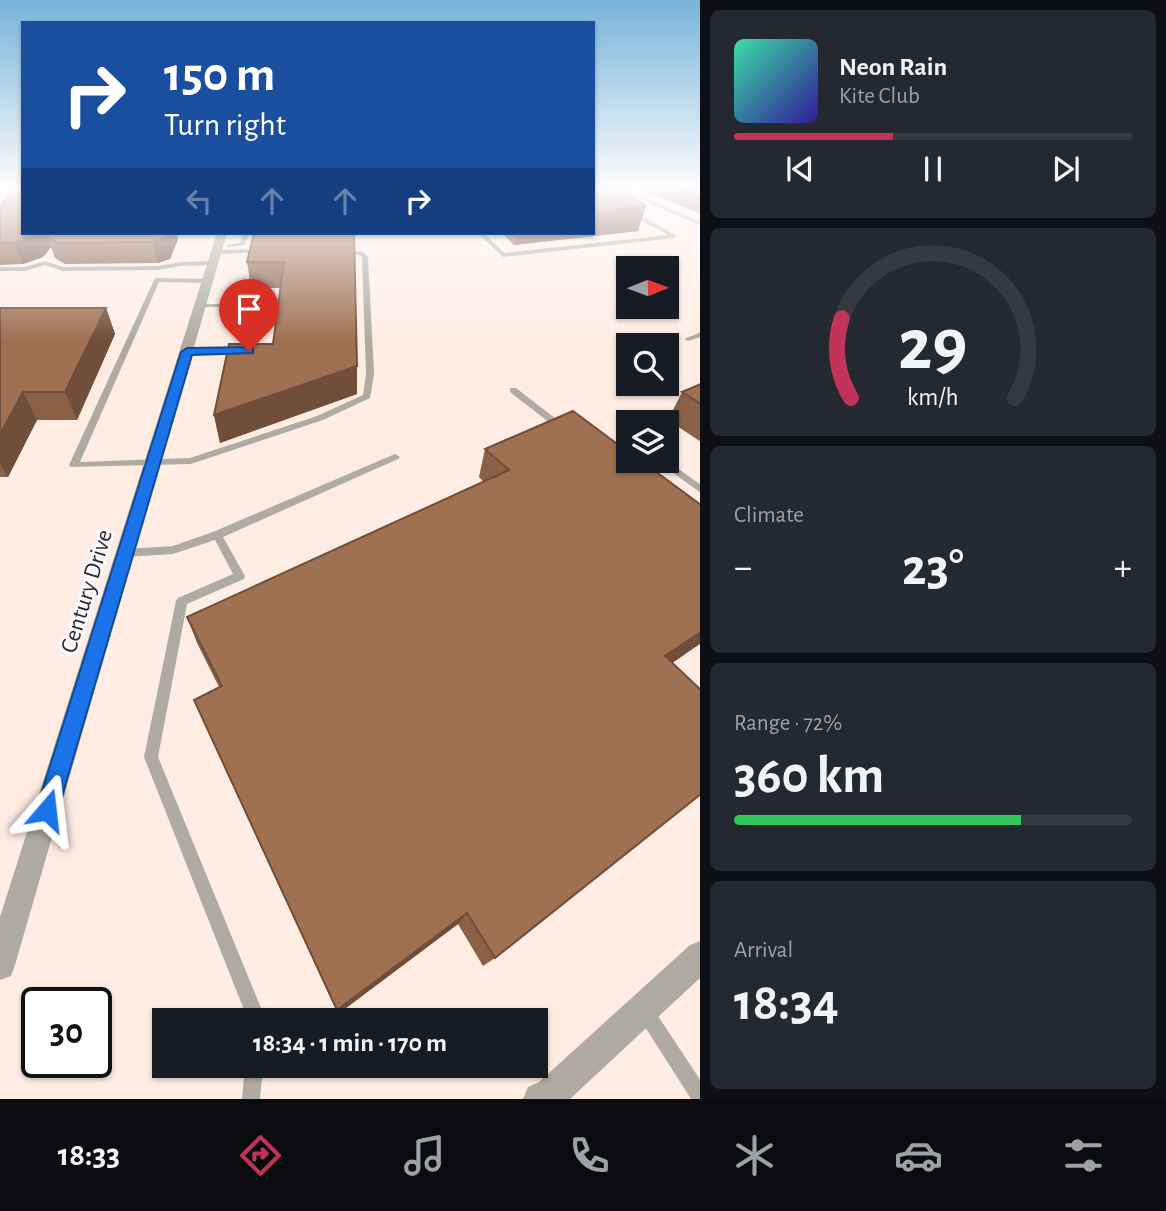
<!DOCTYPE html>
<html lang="en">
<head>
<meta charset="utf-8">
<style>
	body { margin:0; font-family:"Alegreya Sans",sans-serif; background:#242831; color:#f1f3f6; height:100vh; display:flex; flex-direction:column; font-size:26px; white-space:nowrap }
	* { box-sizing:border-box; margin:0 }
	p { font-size:23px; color:#9ea1a6 }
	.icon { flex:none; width:38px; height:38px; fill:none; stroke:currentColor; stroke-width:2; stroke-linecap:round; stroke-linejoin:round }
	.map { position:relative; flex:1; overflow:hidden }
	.panel { display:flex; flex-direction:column; gap:10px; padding:10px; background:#0d0f14; width:466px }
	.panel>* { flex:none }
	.top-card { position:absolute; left:21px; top:21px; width:574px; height:214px; border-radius:0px; box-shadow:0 2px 5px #0004; background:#1a4fa0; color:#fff; overflow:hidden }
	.needle { width:46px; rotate:89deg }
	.fabs { position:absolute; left:616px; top:256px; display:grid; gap:14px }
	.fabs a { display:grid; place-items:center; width:63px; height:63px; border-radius:0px; background:#171b24; box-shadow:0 2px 5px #0004; font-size:35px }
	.speed { position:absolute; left:21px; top:987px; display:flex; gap:14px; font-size:35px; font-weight:700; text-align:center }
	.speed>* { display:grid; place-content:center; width:91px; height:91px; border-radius:50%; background:#171b24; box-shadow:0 2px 5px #0004; line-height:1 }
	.speed .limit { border:4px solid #111; border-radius:10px; background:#fff; color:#111 }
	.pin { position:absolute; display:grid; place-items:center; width:60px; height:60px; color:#fff; margin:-72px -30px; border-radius:50% 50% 50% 0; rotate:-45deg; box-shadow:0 0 7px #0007 }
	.pin .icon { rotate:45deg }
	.me { position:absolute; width:77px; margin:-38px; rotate:17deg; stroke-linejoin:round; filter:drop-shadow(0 0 5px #0008) }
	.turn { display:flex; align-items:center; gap:24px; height:147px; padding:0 28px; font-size:32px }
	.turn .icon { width:91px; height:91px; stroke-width:2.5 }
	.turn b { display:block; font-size:49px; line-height:60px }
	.lanes { display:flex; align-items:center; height:66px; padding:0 28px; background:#0003; justify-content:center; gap:35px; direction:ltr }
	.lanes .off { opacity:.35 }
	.big { font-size:52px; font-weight:700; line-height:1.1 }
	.panel .tile { flex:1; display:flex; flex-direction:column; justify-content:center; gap:10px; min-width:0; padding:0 24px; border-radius:10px; background:#242831 }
	.panel .dial { align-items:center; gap:0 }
	.dial svg { height:182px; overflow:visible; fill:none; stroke:#363941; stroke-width:7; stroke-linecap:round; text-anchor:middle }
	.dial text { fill:#f1f3f6; stroke:none }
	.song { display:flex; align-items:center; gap:21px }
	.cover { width:84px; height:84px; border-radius:10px; background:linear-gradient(135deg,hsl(160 70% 55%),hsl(250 70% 35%)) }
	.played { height:7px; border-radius:4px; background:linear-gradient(90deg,#c2335a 40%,#363941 40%) }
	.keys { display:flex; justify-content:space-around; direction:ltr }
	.heat { display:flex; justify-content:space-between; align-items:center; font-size:38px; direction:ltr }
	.charge { height:10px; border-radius:5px; background:linear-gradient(90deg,#34c759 72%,#363941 0) }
	.trip { position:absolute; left:152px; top:1008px; width:396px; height:70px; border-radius:0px; background:#171b24; box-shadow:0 2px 5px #0004; font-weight:700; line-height:70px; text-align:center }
	.tab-bar { display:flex; height:112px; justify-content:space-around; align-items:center; background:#090b0e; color:#9ea1a6 }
	.tab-bar .icon { width:49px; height:49px }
	.tab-bar .selected { color:#c2335a }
	.tab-bar b { font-size:32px; color:#f1f3f6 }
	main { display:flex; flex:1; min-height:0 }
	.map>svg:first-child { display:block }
</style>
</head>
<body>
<main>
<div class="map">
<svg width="701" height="1099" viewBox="0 0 701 1099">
	<rect width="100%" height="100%" fill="#fcf9fd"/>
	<path fill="#ffede3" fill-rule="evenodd" d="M0 187H23V233H593V187H700V1099H0ZM628 268H667V306H628ZM628 345H667V383H628ZM628 422H667V460H628ZM37 1003H96V1062H37ZM164 1020H536V1066H164Z"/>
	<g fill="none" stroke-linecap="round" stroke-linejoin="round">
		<g fill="#afaba2" fill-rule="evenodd">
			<path d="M612 187H619L701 222V226Z"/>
			<path d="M630 210 677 236 674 238 503 257 478 233H484L504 253 668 235 628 213 627 212Z"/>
			<path d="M244 233H250L244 245 227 247V245L240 243Z"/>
			<path d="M263 249 266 251 265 252 217 254 214 252 217 250Z"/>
			<path d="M342 249 363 252 368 257 374 374 370 398 323 420 191 464 71 467 69 465 154 280 157 278 208 279 211 281 208 283 159 282 80 462 190 458 317 416 363 395 366 374 362 257 359 255 340 252 339 251Z"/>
			<path d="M45 261 63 267 158 266 181 262 213 261 216 263 213 265 181 266 158 270 62 271 45 265 25 271H0V267H25Z"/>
			<path d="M198 304H259L252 353 184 354V350H187L246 349 253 307H200L198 306Z"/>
			<path d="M701 332V337L688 341 684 339Z"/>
			<path d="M510 388H516L565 426V430H559L510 392Z"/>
			<path d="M619 429 628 434V441L616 434V430Z"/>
			<path d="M395 454 400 457 398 459 223 537 245 576 244 579 187 604 158 757 266 1020H248L144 757 176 601 178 598 233 574 215 540 173 554 125 557 121 556 120 553 121 550 125 549 173 546 213 532Z"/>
			<path d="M655 460H666L701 485V493Z"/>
			<path d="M646 1004 652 1007 701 1081V1099H691L640 1019 637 1013 640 1007Z"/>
			<path d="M245 1066H263L260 1099H242Z"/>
		</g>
		<g fill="#afaba2" fill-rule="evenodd">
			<path d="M217 233H227L15 965 11 976 0 980V917Z"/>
			<path d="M701 941V977L570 1099H523L528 1087 539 1082 690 945Z"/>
		</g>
	</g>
	<g fill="#8a6047">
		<path d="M636 187H701V214Z"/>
		<path d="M0 206 23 233 178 239 170 259 158 263 65 264 55 258 51 247 43 257 23 264 0 265Z"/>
		<path d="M638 231 514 245 502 233H593Z"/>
		<path d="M354 233 357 394 220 443 214 415 273 344 280 288H251L247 262Z"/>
		<path d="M0 308H106L115 334 77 420H37L8 477H0Z"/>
		<path d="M701 384V442L668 420 682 392Z"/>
		<path d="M485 449 701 505V643L672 663 495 958 483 966 458 924 338 1014 204 723 219 687 197 643 187 617 484 482 479 477Z"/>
	</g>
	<g fill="#704e3a">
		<path d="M646 206 638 231 514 245 517 233H593V212Z"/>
		<path d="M38 233H61L47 237 51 247 43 257 23 264 14 243Z"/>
		<path d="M167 233H177L178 239 170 259 158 263 153 242Z"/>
		<path d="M106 308 115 334 77 420 65 392Z"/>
		<path d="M357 366V394L220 443 214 415Z"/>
		<path d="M23 392 37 420 8 477 0 464V434Z"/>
		<path d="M701 632V643L646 681 665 656Z"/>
		<path d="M467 913 458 924 338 1014 337 1010Z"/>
	</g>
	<g fill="#a07053" stroke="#704e3a" stroke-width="2">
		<path d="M18 187H23V233H38L35 236 14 243H0V206Z"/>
		<path d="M593 187H618L646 206 593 212Z"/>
		<path d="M687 187H701V192Z"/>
		<path d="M50 233H167L165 238 153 242 58 243 47 237Z"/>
		<path d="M254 233H354L357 366 214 415 229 344H273L284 262H247Z"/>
		<path d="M0 308H106L65 392H23L0 434Z"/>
		<path d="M701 384V404L682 392Z"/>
		<path d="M573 411 628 452V460H640L701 505V632L665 656 701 690V794L495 958 467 913 337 1010 194 700 222 686 187 617 509 470 485 449Z"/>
	</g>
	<linearGradient id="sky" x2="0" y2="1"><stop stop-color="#76b4d9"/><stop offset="0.55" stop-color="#fefcfe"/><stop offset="1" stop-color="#fefcfe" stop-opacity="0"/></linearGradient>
	<rect width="701" height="341" fill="url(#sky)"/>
	<path fill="#1a73e8" stroke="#114b97" stroke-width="2" d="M249 347 253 348V353L192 355 58 810 55 818 47 821 39 818 36 810 181 352 187 348Z"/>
	<g text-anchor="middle" stroke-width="6" stroke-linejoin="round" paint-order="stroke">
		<g font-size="24" fill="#2c272e" stroke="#fcf9fd">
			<text transform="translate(86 591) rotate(-73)" y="8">Century Drive</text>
		</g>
	</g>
</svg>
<div class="fabs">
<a><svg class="needle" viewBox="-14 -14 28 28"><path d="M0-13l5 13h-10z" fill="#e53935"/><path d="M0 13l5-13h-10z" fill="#9ea1a6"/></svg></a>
<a><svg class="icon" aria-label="search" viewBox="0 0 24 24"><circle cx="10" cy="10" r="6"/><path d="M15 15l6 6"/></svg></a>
<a><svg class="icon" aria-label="layers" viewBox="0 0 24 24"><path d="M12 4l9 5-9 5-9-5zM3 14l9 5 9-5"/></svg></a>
</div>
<div class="speed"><div class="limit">30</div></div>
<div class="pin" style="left:249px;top:351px;background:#d93025"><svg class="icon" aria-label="arrive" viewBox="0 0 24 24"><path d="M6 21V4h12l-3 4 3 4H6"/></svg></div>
<svg class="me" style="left:47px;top:810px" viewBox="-20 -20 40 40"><path d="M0-17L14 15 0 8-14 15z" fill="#1a73e8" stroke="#fff" stroke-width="4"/></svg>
<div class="trip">18:34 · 1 min · 170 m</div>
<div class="top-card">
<div class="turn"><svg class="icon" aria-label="right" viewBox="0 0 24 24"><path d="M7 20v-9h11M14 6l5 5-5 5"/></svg><div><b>150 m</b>Turn right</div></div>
<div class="lanes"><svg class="icon off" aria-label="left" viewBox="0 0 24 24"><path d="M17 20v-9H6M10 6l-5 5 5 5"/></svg><svg class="icon off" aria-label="ahead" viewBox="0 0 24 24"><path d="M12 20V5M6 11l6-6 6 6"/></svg><svg class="icon off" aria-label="ahead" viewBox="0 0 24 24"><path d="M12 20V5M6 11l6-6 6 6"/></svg><svg class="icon" aria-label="right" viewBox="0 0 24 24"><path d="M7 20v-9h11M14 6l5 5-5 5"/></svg></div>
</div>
</div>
<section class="panel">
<div class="tile">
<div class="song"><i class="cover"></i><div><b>Neon Rain</b><p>Kite Club</p></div></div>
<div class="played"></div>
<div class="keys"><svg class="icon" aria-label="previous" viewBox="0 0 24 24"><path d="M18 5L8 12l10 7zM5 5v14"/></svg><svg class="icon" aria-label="pause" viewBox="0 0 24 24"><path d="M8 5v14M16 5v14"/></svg><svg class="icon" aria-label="next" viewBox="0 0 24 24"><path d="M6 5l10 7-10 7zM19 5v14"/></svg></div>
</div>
<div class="tile dial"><svg viewBox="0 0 100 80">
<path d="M14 69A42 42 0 1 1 86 69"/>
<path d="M14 69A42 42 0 0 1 10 34" stroke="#c2335a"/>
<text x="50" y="56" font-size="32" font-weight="700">29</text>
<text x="50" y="72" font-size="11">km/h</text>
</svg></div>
<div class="tile"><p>Climate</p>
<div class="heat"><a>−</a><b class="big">23°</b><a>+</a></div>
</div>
<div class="tile"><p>Range · 72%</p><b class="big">360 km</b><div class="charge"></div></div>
<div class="tile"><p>Arrival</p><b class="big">18:34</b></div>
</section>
</main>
<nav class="tab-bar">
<b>18:33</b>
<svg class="icon selected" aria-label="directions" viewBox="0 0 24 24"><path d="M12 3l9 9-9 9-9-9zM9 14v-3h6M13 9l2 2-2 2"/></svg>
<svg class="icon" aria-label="music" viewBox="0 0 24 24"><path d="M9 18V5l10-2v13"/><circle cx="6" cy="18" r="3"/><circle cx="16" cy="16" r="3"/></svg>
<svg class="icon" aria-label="phone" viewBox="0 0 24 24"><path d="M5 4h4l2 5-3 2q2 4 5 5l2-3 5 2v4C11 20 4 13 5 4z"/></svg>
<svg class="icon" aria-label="climate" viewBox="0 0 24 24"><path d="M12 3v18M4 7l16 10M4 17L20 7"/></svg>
<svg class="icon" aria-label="car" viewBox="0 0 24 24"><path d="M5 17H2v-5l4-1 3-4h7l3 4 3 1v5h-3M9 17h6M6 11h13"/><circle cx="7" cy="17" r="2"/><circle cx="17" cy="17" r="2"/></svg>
<svg class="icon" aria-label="filters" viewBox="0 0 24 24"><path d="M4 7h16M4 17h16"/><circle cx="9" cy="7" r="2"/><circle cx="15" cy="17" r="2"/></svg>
</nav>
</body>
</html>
